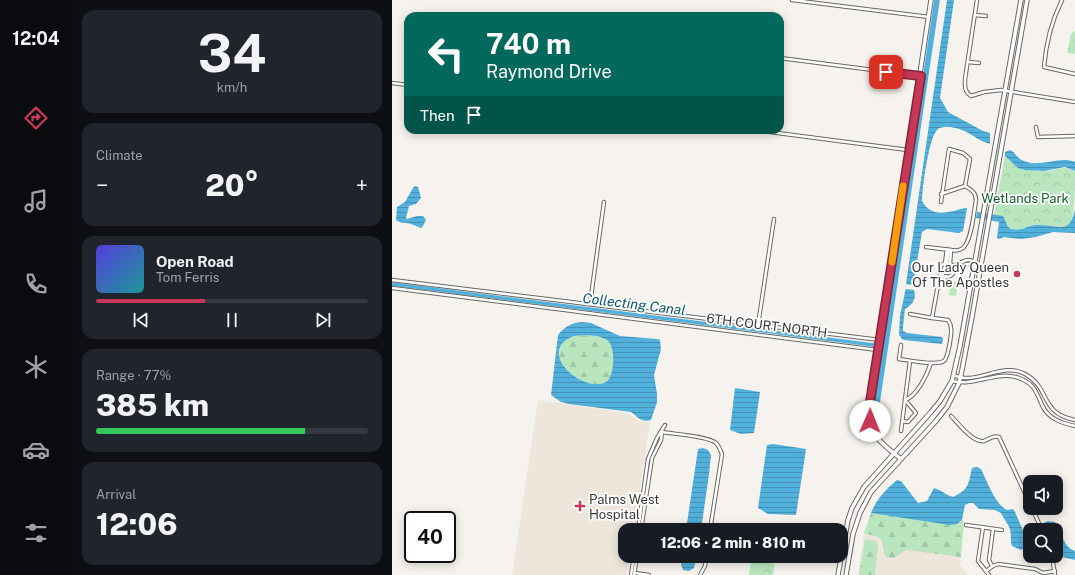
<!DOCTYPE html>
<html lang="en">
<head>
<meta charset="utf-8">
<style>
	body { margin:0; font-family:"Public Sans",sans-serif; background:#20242c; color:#f1f3f6; height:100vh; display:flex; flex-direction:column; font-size:15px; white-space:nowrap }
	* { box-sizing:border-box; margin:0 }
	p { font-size:13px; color:#9ea1a6 }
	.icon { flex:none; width:22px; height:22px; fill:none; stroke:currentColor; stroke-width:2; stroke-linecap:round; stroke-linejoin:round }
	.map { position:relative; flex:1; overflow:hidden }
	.panel { display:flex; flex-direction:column; gap:10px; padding:10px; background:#0d0f14; width:320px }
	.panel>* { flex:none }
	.guide { position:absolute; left:12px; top:12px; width:380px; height:122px; border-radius:12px; box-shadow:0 2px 10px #0003; background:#00695c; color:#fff; overflow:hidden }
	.buttons { position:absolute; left:631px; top:475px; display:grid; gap:8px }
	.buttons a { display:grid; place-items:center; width:40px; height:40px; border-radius:8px; background:#171b24; box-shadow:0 2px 10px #0003; font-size:20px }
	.speed { position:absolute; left:12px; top:511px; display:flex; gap:8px; font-size:20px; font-weight:700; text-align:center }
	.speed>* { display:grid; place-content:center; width:52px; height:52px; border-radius:50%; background:#171b24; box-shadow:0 2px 10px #0003; line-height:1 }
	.speed .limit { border:2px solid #111; border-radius:6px; background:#fff; color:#111 }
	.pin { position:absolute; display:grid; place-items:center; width:34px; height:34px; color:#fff; margin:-17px; border-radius:8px; box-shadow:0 2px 6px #0006 }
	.me { position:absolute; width:44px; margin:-22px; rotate:1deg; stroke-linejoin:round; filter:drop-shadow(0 0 3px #0008) }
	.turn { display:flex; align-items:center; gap:14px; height:84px; padding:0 16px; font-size:18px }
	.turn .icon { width:52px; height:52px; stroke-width:2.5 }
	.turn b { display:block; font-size:28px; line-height:34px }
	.then { display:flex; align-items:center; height:38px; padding:0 16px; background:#0003; gap:8px; font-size:15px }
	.big { font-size:30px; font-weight:800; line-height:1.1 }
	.panel .widget { flex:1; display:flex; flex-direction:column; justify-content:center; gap:6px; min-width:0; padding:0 14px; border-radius:12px; background:#20242c }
	.panel .dial { align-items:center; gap:0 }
	.dial b { font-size:52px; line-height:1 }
	.song { display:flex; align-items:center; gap:12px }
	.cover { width:48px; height:48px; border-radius:6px; background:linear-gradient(135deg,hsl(250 70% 55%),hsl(180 70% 35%)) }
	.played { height:4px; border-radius:2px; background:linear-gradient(90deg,#c73756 40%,#363941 40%) }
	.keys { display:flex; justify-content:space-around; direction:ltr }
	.heat { display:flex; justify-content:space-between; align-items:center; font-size:22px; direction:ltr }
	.charge { height:6px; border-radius:3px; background:linear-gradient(90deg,#34c759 77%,#363941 0) }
	.trip { position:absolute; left:226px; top:523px; width:230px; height:40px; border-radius:12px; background:#171b24; box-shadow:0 2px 10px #0003; font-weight:800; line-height:40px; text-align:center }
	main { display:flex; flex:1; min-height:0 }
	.menu { display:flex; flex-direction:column; width:72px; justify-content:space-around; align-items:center; background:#090b0e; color:#9ea1a6 }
	.menu .icon { width:28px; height:28px }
	.menu .on { color:#c73756 }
	.menu b { font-size:18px; color:#f1f3f6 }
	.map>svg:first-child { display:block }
</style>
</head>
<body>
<main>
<nav class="menu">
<b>12:04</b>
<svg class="icon on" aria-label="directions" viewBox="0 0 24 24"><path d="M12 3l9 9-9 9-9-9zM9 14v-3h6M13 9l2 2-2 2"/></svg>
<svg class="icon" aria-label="music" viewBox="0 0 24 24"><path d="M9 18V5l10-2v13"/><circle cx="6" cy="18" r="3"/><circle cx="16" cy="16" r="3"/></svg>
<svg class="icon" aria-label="phone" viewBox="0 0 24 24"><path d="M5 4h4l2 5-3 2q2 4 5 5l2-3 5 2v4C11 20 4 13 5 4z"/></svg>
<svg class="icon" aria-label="climate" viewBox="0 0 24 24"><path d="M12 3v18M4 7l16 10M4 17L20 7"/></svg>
<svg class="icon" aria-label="car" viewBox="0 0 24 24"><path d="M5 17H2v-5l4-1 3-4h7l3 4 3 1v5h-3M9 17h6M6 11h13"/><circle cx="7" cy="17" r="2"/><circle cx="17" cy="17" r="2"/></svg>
<svg class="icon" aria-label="filters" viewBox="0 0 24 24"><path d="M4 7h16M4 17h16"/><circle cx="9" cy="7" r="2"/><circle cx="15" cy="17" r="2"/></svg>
</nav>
<section class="panel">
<div class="widget dial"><b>34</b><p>km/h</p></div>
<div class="widget"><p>Climate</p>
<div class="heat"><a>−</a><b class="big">20°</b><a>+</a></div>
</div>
<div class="widget">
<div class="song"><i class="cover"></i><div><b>Open Road</b><p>Tom Ferris</p></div></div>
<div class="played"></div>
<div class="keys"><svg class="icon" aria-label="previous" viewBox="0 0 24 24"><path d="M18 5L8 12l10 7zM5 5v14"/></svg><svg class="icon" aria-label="pause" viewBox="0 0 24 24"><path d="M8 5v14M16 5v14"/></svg><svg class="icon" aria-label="next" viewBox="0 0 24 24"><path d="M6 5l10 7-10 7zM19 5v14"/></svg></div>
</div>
<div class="widget"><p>Range · 77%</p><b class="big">385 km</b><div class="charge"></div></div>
<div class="widget"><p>Arrival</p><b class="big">12:06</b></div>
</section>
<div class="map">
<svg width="683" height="575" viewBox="0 0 683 575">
	<defs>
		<pattern id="forest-firs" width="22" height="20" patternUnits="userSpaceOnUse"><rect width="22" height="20" fill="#b9e6bf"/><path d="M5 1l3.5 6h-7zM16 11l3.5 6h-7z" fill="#a0c6a5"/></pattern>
		<pattern id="park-crowns" width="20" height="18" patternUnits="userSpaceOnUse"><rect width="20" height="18" fill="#b9e6bf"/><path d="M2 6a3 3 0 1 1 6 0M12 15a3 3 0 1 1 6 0" fill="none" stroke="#a0c6a5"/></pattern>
		<pattern id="water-rules" width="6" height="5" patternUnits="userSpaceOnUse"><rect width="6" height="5" fill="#52b1dc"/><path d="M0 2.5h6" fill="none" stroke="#4591b3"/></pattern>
	</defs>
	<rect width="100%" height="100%" fill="#f6f2ed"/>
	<g fill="#eee6db">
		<path d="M146 400 235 413 248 421 258 422 242 530H233V556H238L235 575H120Z"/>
		<path d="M472 533 488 537 491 541 493 555 495 558 514 549 569 557 568 565 576 575H466Z"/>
	</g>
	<g fill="url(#forest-firs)">
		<path d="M182 336C193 335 205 334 215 340 224 346 223 377 214 382 191 394 142 351 182 336Z"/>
		<path d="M479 513 565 524 570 520 572 522 569 557 514 550 502 558H495L493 556C489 536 493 539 472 533Z"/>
		<path d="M473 539 484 541 486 545 483 575H467V574Z"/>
	</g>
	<g fill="url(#park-crowns)">
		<path d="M683 30V54L675 53 679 34Z"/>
		<path d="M613 156C623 166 638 172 653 171 665 171 670 164 683 171 683 183 683 213 679 223 670 234 654 223 643 225 635 226 628 232 619 229 614 227 613 220 611 216L602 215Z"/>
		<path d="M359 560 383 564 381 575H357Z"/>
	</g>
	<g fill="#b9e6bf">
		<path d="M559 281 566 282 564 296 557 295Z"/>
		<path d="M362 563 369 564 368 575H361Z"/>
	</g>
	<g fill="url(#water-rules)" fill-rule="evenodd">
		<path d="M555 0H562L548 98 556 112 591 131 598 133V144C586 141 577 131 564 128 559 127 550 126 546 129 537 135 530 189 530 201 540 219 557 212 573 208H575L571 231 567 233 535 229 530 232 522 280 519 285 514 284Z"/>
		<path d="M618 150C623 152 623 155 627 158 630 161 635 162 639 163 654 165 669 156 683 162V171L673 167 652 171 633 170 626 168 613 156V152Z"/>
		<path d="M23 186 26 187 29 198 24 204 17 206 14 218 15 219 25 216H31L34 220 31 226 29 228C25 227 23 225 19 224 13 222 9 224 4 220L5 207 13 202 21 188Z"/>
		<path d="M683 209V233L661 232 644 237 629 239 612 237 607 239 605 238 607 222 584 218 585 212 611 216C614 220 614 227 619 229 629 232 637 225 644 225 664 224 678 237 683 209Z"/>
		<path d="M514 289 522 290C525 299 520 305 513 309L511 327V331L515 333 550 337 551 339 550 344 512 340 510 339 507 335 508 316 513 292Z"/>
		<path d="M190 322 199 323 228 336 265 339 268 340 269 349 262 375 265 394V402L259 420C249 423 246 417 239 412L177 404 169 402 159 395 166 335C172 327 179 323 190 322ZM182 336C193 335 205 334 215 340 224 346 223 377 214 382 191 394 142 351 182 336Z"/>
		<path d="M343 388 368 392 362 433 349 434 338 430Z"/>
		<path d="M381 444 414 449 404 515 376 514 366 508 375 445Z"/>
		<path d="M311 448 316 450 319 455 317 474 309 530H294L306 449Z"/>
		<path d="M585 467 589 469C595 481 603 504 615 510L621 509 623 512 634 537V547L629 550 620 546C618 540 620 532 617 527 615 522 611 518 609 513L603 510 587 509 581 503H577L573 505 570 520 565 524 558 525 479 513C484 500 494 489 505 480L509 481 526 503 535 501 542 488C550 490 553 495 561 497 578 489 576 484 580 468Z"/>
		<path d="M656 521 663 522C671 531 670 547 683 551V560L670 557 664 541V530H660L656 527 646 528 645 526Z"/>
		<path d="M290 556H305L302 568 297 571 291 570 289 565Z"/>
	</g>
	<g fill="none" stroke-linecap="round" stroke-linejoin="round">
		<path stroke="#52b1dc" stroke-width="3.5" d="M0 284 482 345"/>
		<path stroke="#52b1dc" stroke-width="5.5" d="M484 410 545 0"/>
		<g stroke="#6a6763" stroke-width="4.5">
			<g id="street">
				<path d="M400 0 537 17"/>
				<path d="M585 0 573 79C573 87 572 91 579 96L592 92 609 90 683 102"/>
				<path d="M670 0C659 22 654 43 652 67L683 74"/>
				<path d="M583 15 594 16"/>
				<path d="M388 58 528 76"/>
				<path d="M576 62 587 63"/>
				<path d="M0 83 16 85"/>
				<path d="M644 127 646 137 683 136"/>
				<path d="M363 130 516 150"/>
				<path d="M549 194 573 186"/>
				<path d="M549 202 557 149 571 153 578 159 573 186C579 190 584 192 584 200 582 211 580 240 571 248 567 251 564 251 559 250L558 264"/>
				<path d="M534 247 559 250"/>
				<path d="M553 263 555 249"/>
				<path d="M555 263 557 250"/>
				<circle cx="555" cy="270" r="7"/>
				<path d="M560 266C576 262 570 256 588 264"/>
				<path d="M561 272 569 269 575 264H588"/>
				<path d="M0 280 488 340"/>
				<path d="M545 286 544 283 549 273"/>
				<path d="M0 288 486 350"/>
				<path d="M546 288 554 276"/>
				<path d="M198 304 212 202"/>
				<path d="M518 314 540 318 546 285 551 275"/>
				<path d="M366 325 382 219"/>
				<path d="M509 345 507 359C516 360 547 367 553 360 556 355 557 347 558 342 559 334 561 327 556 320L540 318"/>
				<path d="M561 375C565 376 569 378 573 378 593 379 613 363 633 374 659 388 647 413 683 420"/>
				<path d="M560 381C582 387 605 370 627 378 643 384 644 392 650 405 656 419 670 423 683 426"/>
				<path d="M559 416C566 423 581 443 592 441 598 439 601 435 607 437L638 504"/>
				<path d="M510 421 516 422 524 413 513 400C525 396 535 375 539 363"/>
				<path d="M509 431 518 361"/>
				<path d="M270 432C281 434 316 436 324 443 327 446 328 449 330 454L318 530"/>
				<path d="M640 508 650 530"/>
				<path d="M574 525 610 530"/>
				<path d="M591 527 586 561 597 575"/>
				<path d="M246 530 256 459 265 438 273 425"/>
				<path d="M249 530 260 458 269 440 270 432"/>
				<path d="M660 556 663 575"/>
				<path d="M600 566 597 560 601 529"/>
				<path d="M594 571 601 566 606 564 643 569 651 573 663 571"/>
				<path d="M243 573 257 575"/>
				<path d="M239 575 242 556"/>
				<path d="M242 575 245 556"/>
				<path d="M308 575 313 566 314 556"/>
			</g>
		</g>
		<g stroke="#6a6763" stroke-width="5.5">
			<g id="secondary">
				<path d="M509 459C492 445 479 438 477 414L539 0"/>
				<path d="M446 575 456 520 460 508 472 487 539 412 548 401 560 381 568 346 629 0"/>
				<path d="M454 575 461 534 468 513 479 492 544 421 555 407 567 383 570 370 580 317 635 0"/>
			</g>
		</g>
		<use href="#street" stroke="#fff" stroke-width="2.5"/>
		<use href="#secondary" stroke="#fff" stroke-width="3.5"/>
	</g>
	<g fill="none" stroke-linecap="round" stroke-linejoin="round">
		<g stroke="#812438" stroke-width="10">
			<path id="route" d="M478 421V402L529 76 494 72"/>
		</g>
		<use href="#route" stroke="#c73756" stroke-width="7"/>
		<path stroke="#f59e0b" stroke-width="7" d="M500 262 511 186"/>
	</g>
	<g fill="#c73756" stroke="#fff" stroke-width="1.5">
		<circle cx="625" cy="274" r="4"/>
		<path d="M186 500h4v4h4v4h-4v4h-4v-4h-4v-4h4z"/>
	</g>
	<g text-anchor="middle" stroke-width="3.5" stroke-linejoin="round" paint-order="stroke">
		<g font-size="13" fill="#115e29" stroke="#fff">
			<text x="633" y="203">Wetlands Park</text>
		</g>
		<g font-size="13" fill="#393836" stroke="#fff" text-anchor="end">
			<text x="617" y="272">Our Lady Queen<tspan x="617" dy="15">Of The Apostles</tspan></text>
			<text x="197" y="504" text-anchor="start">Palms West<tspan x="197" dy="15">Hospital</tspan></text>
		</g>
		<g font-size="13" fill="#393836" stroke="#fff">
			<text transform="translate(375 325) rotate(7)" y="5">6TH COURT NORTH</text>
		</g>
		<g font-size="14" font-style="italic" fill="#095775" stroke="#fff">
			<text transform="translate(242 304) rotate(7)" y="5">Collecting Canal</text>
		</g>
	</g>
</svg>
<div class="buttons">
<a><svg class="icon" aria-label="sound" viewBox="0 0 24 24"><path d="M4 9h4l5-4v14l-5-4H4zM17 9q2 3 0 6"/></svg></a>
<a><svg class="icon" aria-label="search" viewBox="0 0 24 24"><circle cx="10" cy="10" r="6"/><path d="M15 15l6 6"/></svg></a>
</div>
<div class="speed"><div class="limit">40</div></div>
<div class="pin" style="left:494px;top:72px;background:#d93025"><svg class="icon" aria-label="arrive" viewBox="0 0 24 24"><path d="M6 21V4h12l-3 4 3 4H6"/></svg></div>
<svg class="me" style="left:478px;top:421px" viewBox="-20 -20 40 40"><circle r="19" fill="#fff"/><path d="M0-13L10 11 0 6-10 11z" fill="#c73756"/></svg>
<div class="trip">12:06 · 2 min · 810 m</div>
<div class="guide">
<div class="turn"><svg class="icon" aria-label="left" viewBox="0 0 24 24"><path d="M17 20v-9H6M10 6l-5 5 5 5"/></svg><div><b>740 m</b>Raymond Drive</div></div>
<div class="then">Then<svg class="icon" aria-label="arrive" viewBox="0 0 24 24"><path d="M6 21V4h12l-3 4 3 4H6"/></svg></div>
</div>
</div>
</main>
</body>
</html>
